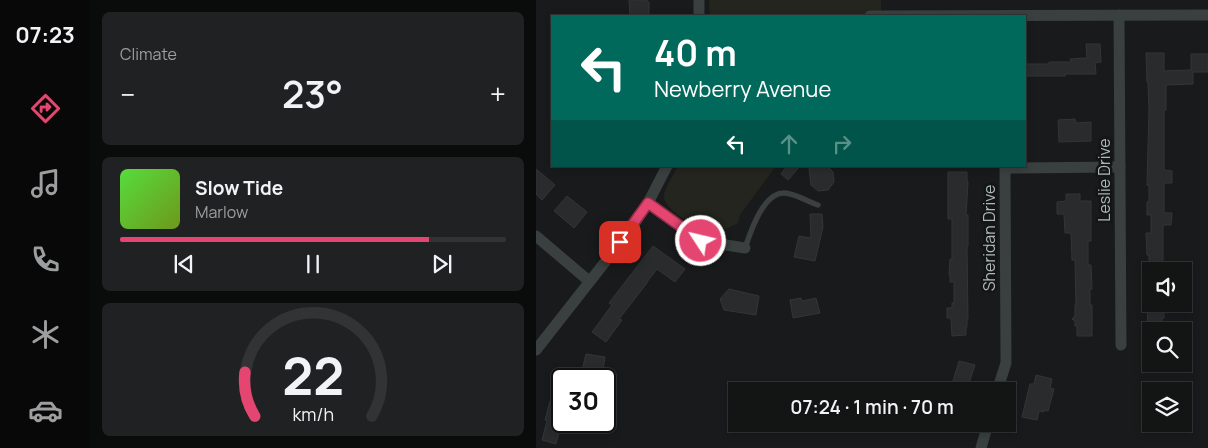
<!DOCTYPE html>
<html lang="en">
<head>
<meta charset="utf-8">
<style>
	body { margin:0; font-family:Manrope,sans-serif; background:#202122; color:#f1f3f6; height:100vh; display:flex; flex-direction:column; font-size:19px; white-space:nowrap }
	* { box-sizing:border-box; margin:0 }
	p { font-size:16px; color:#9d9ea0 }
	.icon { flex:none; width:28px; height:28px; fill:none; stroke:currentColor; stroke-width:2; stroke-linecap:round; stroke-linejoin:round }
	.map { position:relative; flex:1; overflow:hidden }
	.details { display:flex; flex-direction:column; gap:12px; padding:12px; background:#0a0b0b; width:446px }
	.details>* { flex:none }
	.guide { position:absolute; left:15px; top:15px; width:475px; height:152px; border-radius:0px; box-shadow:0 2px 8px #0003,0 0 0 1px #323334; background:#00695c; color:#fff; overflow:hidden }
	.controls { position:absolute; left:606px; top:262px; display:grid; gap:10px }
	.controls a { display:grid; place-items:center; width:50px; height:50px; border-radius:0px; background:#131414; box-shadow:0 2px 8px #0003,0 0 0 1px #323334; font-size:25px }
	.speed { position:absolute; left:15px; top:368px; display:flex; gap:10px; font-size:25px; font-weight:700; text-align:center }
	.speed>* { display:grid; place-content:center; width:65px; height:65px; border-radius:50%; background:#131414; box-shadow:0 2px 8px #0003,0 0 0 1px #323334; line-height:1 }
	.speed .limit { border:2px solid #111; border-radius:8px; background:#fff; color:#111 }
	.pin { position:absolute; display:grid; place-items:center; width:42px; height:42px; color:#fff; margin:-21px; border-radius:10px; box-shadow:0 2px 8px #0006 }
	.me { position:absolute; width:55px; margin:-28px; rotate:305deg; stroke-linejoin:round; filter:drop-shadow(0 0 4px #0008) }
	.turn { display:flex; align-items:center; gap:18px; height:105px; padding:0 20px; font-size:22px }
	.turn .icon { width:65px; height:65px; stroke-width:2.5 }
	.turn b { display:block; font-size:35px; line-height:42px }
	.lanes { display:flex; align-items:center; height:48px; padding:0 20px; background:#0003; justify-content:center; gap:25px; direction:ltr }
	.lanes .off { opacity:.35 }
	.big { font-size:38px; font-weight:600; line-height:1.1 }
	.details .widget { flex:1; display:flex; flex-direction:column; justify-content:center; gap:8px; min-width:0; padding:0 18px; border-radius:8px; background:#202122 }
	.details .dial { align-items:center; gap:0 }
	.dial svg { height:130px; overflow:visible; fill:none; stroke:#323334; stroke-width:7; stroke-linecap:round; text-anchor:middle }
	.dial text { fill:#f1f3f6; stroke:none }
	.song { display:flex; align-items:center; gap:15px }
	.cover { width:60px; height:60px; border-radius:8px; background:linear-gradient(135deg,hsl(110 70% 55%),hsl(80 70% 35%)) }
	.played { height:5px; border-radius:2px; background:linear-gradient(90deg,#e54671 80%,#323334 80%) }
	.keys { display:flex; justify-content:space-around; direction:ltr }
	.heat { display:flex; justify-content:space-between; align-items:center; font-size:28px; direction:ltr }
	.trip { position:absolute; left:192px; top:382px; width:288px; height:50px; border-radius:0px; background:#131414; box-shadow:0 2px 8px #0003,0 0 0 1px #323334; font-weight:600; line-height:50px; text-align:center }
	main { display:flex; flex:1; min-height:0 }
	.tab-bar { display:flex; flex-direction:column; width:90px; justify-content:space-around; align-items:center; background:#080808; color:#9d9ea0 }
	.tab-bar .icon { width:35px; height:35px }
	.tab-bar .current { color:#e54671 }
	.tab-bar b { font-size:22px; color:#f1f3f6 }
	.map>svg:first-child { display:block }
</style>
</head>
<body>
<main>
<nav class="tab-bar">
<b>07:23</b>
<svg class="icon current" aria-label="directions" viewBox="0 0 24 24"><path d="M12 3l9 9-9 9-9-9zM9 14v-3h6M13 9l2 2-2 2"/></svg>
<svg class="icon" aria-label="music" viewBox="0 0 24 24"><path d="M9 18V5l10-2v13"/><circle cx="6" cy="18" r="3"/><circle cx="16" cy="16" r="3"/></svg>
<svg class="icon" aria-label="phone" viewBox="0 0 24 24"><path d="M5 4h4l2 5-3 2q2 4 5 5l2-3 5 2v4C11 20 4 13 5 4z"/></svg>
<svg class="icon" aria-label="climate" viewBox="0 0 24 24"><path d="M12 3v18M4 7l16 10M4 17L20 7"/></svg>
<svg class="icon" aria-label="car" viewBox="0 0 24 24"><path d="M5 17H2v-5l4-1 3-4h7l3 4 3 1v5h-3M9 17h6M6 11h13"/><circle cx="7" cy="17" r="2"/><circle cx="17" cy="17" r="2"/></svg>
</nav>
<section class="details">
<div class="widget"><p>Climate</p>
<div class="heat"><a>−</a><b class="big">23°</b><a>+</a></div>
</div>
<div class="widget">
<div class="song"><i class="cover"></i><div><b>Slow Tide</b><p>Marlow</p></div></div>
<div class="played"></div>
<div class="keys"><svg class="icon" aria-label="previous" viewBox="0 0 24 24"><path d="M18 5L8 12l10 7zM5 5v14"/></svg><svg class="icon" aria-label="pause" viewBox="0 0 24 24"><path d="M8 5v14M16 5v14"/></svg><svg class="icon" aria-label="next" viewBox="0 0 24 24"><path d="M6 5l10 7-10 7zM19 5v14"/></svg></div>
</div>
<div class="widget dial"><svg viewBox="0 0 100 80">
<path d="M14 69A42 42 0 1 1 86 69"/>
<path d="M14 69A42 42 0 0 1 8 42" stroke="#e54671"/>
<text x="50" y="56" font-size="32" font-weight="700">22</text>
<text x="50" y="72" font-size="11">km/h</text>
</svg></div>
</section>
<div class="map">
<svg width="672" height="448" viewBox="0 0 672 448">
	<rect width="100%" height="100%" fill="#191a1b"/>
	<g fill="#24251f">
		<path d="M173 0H345V16H174Z"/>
		<path d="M142 166H240L204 215 202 223C194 228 186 231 176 231 164 232 129 210 128 198 127 190 138 174 142 166Z"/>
	</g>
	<g fill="#292b2c" stroke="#333636">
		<path d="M93 0H111V2H113V15L94 16Z"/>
		<path d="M550 44H564L565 62 559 63 560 74H529V76H489V64H513V62H535L534 59 551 58Z"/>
		<path d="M610 53H628V71L655 70V54H672V72H657V84L630 85V110H628V170L636 171V183H628V213H636L635 225H627V271H613V255H611L610 233H615V215H611V202H613V185H611L613 110 612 82H611Z"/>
		<path d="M539 119 540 123 555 122V141L523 142 522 120Z"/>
		<path d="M251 166H264L252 180 245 174Z"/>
		<path d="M291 166 297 172 298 182 292 190 282 191 275 185 273 168Z"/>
		<path d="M0 169 19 185 6 200 0 194Z"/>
		<path d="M412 172H431V182H432L430 215H432V246H431L432 319H431V327H430V335L416 336 415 318H411V308H416V303H418V282H414V275H413L414 259H416V219H412Z"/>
		<path d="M530 194H544V201H555V241H552V265H555L556 289H554V305H556V336H541V326H539V321L536 319 539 316V305H540L539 260H536L535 233H529L528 214H521V202L530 201Z"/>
		<path d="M31 196 51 212 38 228 18 211Z"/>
		<path d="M274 214H286L287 227 279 261 258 257 263 236 275 238Z"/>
		<path d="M117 246 149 269 139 282 121 269 111 282V283L83 319 86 320 70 342 56 332 76 305 73 303Z"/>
		<path d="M193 289 223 296 220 315 188 310 184 299Z"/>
		<path d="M265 298 266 301 280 298 284 313 257 318 254 300Z"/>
		<path d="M611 304H628V318H626V331H612Z"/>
		<path d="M50 354 69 357 67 370 65 369 63 379H44Z"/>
		<path d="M423 361 439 365 434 380 431 391H414Z"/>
		<path d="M500 375 516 379 514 388 518 389 512 411 508 410V412L503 411 501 420 486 417 494 384H498Z"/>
		<path d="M14 401 26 405 24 417 26 418V421L20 444 6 440 11 421 9 420Z"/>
	</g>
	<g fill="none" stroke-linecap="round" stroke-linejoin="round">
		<path stroke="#3a3f3f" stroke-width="5.5" d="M209 248C215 231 227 193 248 193 258 193 273 202 282 205"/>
		<g stroke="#3a3f3f" stroke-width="11">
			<path d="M163 0V16"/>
			<path d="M583 15 585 345"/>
			<path d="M334 16 672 15"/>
			<path d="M112 203 165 241 209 248"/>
			<path d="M0 236 53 281"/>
			<path d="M0 350 95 229 112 203 131 166"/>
			<path d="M461 391 470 363 469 168 584 167"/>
			<path d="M445 448 452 424"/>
		</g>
	</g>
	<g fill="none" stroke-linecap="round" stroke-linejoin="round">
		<g stroke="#952e49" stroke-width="12">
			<path id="route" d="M84 242 112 203 165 241"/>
		</g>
		<use href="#route" stroke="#e54671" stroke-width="9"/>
	</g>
	<g text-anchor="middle" stroke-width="5" stroke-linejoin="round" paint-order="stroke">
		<g font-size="16" fill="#acb9b6" stroke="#141516">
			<text transform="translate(568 180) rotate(-90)" y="6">Leslie Drive</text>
			<text transform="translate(453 238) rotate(-90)" y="6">Sheridan Drive</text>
		</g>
	</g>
</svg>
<div class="controls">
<a><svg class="icon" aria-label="sound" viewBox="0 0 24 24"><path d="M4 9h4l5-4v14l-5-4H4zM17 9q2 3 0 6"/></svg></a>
<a><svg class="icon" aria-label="search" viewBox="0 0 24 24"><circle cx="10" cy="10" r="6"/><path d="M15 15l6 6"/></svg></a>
<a><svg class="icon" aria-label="layers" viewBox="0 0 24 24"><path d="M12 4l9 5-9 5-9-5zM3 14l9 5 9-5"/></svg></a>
</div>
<div class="speed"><div class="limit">30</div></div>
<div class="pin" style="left:84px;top:242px;background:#d93025"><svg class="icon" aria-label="arrive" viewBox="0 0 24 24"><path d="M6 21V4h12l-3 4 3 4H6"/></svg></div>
<svg class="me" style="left:165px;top:241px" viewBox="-20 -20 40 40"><circle r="17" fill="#e54671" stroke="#fff" stroke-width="3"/><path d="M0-11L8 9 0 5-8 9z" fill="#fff"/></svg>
<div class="trip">07:24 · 1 min · 70 m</div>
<div class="guide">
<div class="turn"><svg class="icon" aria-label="left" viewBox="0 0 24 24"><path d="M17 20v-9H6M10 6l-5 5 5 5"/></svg><div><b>40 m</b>Newberry Avenue</div></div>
<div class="lanes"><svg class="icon" aria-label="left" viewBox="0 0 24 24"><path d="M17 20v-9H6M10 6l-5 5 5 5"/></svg><svg class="icon off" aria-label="ahead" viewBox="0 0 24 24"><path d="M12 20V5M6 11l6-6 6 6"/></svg><svg class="icon off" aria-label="right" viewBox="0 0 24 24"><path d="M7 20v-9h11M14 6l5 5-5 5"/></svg></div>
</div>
</div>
</main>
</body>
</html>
